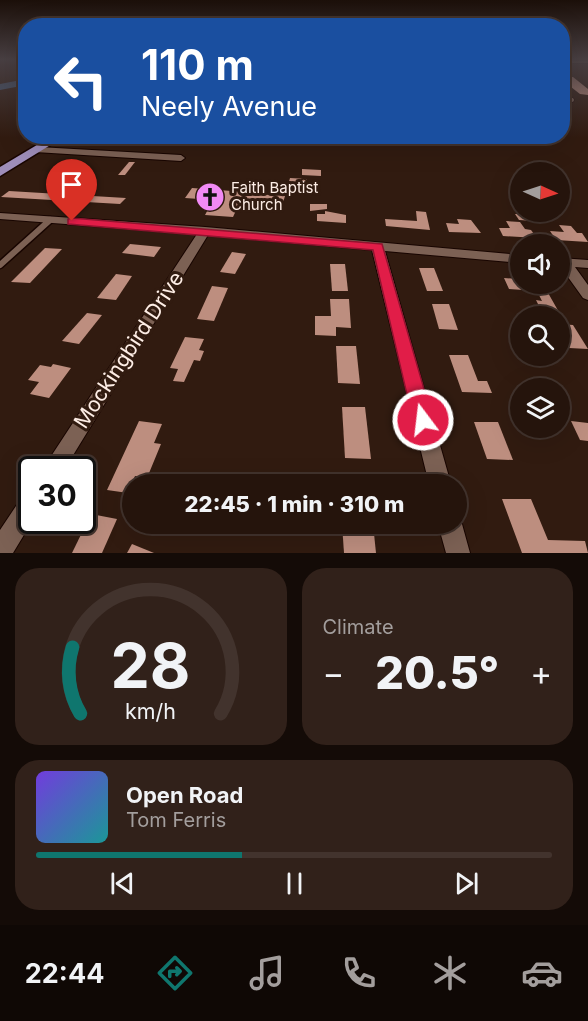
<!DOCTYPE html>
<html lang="en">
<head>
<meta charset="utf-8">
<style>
	body { margin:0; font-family:Inter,sans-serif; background:#31211a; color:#f1f3f6; height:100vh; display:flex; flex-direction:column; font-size:22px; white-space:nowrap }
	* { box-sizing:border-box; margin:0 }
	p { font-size:20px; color:#a39e9d }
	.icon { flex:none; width:33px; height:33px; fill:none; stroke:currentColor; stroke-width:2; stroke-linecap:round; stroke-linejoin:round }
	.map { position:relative; height:553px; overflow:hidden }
	.panel { display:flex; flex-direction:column; gap:15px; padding:15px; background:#140b07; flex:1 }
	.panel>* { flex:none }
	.hud { position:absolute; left:18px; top:18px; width:552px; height:126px; border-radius:24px; box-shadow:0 6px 24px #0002,0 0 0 2px #42332d; background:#1a4fa0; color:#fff; overflow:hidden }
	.needle { width:39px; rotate:93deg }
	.buttons { position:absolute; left:510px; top:162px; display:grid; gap:12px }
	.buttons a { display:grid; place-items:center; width:60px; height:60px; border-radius:50%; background:#25140c; box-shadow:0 6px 24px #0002,0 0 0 2px #42332d; font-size:30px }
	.speed { position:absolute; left:18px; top:456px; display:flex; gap:12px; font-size:30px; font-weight:700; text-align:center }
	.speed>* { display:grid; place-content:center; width:78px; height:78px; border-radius:50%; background:#25140c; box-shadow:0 6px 24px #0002,0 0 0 2px #42332d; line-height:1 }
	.speed .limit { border:3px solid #111; border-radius:9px; background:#fff; color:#111 }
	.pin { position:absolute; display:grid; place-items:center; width:51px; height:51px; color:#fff; margin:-62px -26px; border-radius:50% 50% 50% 0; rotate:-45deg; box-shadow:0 0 6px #0007 }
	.pin .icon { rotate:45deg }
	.me { position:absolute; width:66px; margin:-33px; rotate:345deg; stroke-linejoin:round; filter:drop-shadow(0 0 4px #0008) }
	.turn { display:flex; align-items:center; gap:21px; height:126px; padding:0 24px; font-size:27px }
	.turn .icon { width:78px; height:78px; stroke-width:2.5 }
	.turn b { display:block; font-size:42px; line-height:51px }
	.big { font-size:45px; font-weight:800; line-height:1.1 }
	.panel .card { flex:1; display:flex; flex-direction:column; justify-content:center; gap:9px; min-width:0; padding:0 21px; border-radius:24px; background:#31211a }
	.panel .dial { align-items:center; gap:0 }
	.dial svg { height:156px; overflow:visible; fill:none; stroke:#42332d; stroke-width:7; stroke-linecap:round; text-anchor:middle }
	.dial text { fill:#f1f3f6; stroke:none }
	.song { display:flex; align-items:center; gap:18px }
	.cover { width:72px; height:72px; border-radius:9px; background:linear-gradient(135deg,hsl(260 70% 55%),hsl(180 70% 35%)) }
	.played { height:6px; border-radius:3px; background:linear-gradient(90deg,#0f766e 40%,#42332d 40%) }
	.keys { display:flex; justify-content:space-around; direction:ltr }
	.heat { display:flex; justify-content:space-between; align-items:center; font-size:33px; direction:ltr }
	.panel .tiles { flex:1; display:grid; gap:15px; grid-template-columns:1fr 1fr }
	.card:last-child { grid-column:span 2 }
	.trip { position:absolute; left:122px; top:474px; width:345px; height:60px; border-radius:30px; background:#25140c; box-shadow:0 6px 24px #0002,0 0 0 2px #42332d; font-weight:800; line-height:60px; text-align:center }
	.menu { display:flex; height:96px; justify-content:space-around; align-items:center; background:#0f0805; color:#a39e9d }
	.menu .icon { width:42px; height:42px }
	.menu .selected { color:#0f766e }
	.menu b { font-size:27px; color:#f1f3f6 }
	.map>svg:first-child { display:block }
</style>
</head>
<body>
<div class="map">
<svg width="588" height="553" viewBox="0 0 588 553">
	<rect width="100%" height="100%" fill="#311b10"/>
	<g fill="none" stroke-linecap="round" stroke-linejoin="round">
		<path fill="#435c7c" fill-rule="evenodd" d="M26 79V85L0 90V84Z"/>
	</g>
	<g fill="#bd8e7f">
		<path d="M562 77H573L588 89V95L580 94 562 80Z"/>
		<path d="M129 162H135L125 175H118Z"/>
		<path d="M302 169 321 170V176L302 175Z"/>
		<path d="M290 178 307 179 305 189H287Z"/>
		<path d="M192 188 245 192 243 196H251L253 194 285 196 282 206 240 202 233 217 205 215 213 200 185 198Z"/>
		<path d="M9 191 126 198 120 204 1 197Z"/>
		<path d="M310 204H327V209L310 211Z"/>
		<path d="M325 211 346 215V223L317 221V214H325Z"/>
		<path d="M416 211 426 212 430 230 386 226 385 219 417 221Z"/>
		<path d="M515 214H529L534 221 519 220Z"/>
		<path d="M457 219 471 220 481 233 449 232 446 223 459 224Z"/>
		<path d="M506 221 520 222 525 229 531 230 537 238 503 236 499 228H510Z"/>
		<path d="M559 225 571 226 577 233H582L588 242 556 240 550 231 564 232Z"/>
		<path d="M130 244 161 247 154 257 122 253Z"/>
		<path d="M45 248 62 249 30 283 11 282Z"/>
		<path d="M232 252 246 254 235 274 220 272Z"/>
		<path d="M330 264H345L348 291H332Z"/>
		<path d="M419 268H434L443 291H427Z"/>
		<path d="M116 274 132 276 116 300 97 298Z"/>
		<path d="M504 278 520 279V284H543L560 314 542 312 536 300 542 301 537 291 509 289Z"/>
		<path d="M212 286 228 288 214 321 197 319Z"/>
		<path d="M330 299H349L351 328 336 327V336L315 335V316H331Z"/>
		<path d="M432 304H449L458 330 439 329Z"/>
		<path d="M87 313 102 315 79 344 62 341Z"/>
		<path d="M560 324 573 325 588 349 569 348 560 335Z"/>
		<path d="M185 337 204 339 199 350 204 351 200 361 194 360 184 382 173 381 178 369 170 368Z"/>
		<path d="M336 346H356L360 384 338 383Z"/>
		<path d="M449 355H468L478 381H487L492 393 462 392Z"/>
		<path d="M53 364 71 368 49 398 30 394 39 382 28 380 40 365 51 367Z"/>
		<path d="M342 407H365L371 459 345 458Z"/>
		<path d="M139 421 162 424 154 443 161 444 147 478 135 476 128 493 107 490Z"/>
		<path d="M571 421 588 423V441L580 440Z"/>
		<path d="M474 422H498L513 460 487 459Z"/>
		<path d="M502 499H531L548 540 585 541 588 553H522Z"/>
		<path d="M91 514 117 519 102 553H72Z"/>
		<path d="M342 524H373L376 553H344Z"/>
		<path d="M132 544 154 553H127Z"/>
	</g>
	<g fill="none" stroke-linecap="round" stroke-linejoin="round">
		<g stroke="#180500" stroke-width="4.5">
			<path id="lane-far2" d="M562 91 571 99"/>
		</g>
		<g stroke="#180500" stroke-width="5">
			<path id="lane-far1" d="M562 100H572L569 98"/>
		</g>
		<g stroke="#180500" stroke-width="9">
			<path id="lane" d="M0 265 50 220"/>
		</g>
		<g stroke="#180500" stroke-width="2">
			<g id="street">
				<path d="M562 60 588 61V63H562Z"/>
				<path d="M38 147 181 155 185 158 181 161 35 152V148Z"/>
				<path d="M0 213 205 227 520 255V263L385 251 451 484H429L372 250 208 235 64 470H42L197 234 0 219Z"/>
				<path d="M560 258 588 260V268L575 267 588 285V300L583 298 560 266Z"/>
				<path d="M32 491V520H33L13 553H0V530L24 494Z"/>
				<path d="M456 515 462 524 470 553H446L438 524H456Z"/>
			</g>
		</g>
		<g stroke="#180500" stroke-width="3">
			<path id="primary" d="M52 136H65L0 176V167Z"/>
		</g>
		<use href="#lane-far2" stroke="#7c6154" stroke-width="3"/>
		<use href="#lane-far1" stroke="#7c6154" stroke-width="4"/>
		<use href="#lane" stroke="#7c6154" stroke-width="6"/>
		<use href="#street" fill="#7c6154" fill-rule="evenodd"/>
		<use href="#primary" fill="#9e8db9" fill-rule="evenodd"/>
	</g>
	<linearGradient id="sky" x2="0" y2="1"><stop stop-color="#1b0f09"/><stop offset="0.43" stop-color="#483f42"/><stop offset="1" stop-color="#483f42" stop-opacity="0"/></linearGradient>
	<rect width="588" height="138" fill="url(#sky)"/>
	<path fill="#e11d48" stroke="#92132f" stroke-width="1.5" d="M72 218 382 244 433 420 430 426 423 429 416 426 413 420 373 250 68 224V219Z"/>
	<defs>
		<g id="church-disc" transform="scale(1.5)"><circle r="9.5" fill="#f18af4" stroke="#311b10"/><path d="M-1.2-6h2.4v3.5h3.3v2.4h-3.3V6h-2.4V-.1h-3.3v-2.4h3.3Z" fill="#111"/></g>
	</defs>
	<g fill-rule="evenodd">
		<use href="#church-disc" x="210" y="197"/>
	</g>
	<g text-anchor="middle" stroke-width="6" stroke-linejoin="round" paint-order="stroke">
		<g font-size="15" fill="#feeee6" stroke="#311b10" text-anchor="start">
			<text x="231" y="193">Faith Baptist<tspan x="231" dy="17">Church</tspan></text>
		</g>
		<g font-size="21" fill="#feeee6" stroke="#311b10">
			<text transform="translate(129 350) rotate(-57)" y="7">Mockingbird Drive</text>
		</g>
	</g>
</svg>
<div class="buttons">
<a><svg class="needle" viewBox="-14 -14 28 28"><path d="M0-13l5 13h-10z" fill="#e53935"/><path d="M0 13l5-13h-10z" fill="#a39e9d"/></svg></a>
<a><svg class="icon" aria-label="sound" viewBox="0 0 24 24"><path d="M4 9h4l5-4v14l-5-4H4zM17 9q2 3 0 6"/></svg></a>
<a><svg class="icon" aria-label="search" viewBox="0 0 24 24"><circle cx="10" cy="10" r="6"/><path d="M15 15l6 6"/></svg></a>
<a><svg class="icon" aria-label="layers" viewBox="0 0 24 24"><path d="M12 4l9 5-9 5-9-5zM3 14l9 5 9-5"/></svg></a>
</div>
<div class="speed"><div class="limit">30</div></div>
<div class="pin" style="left:72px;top:221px;background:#d93025"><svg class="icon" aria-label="arrive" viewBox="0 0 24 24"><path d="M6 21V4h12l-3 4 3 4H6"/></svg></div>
<svg class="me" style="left:423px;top:420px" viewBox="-20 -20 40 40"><circle r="17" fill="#e11d48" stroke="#fff" stroke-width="3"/><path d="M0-11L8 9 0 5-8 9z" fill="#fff"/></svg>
<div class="trip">22:45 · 1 min · 310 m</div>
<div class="hud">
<div class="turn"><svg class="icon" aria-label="left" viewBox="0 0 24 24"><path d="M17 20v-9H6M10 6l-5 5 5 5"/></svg><div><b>110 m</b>Neely Avenue</div></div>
</div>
</div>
<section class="panel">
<div class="tiles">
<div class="card dial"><svg viewBox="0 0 100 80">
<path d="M14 69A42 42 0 1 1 86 69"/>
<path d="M14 69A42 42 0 0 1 10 35" stroke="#0f766e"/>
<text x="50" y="56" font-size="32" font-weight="700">28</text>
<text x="50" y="72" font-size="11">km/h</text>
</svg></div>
<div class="card"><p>Climate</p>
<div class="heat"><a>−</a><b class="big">20.5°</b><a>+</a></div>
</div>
<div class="card">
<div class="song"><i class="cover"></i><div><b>Open Road</b><p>Tom Ferris</p></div></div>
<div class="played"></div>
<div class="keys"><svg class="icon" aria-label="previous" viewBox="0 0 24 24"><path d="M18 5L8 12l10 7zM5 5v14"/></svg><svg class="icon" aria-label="pause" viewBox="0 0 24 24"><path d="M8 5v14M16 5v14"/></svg><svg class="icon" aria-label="next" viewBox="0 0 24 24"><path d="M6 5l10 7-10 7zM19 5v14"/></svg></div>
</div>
</div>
</section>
<nav class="menu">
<b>22:44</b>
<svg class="icon selected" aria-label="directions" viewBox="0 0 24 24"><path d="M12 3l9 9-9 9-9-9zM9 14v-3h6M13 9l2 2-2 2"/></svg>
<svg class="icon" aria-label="music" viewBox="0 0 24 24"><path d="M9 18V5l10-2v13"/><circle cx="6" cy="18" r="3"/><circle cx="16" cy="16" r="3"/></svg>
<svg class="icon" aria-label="phone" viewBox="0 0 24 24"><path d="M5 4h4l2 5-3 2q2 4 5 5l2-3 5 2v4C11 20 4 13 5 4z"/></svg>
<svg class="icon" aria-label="climate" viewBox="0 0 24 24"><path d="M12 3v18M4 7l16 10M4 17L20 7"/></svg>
<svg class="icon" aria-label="car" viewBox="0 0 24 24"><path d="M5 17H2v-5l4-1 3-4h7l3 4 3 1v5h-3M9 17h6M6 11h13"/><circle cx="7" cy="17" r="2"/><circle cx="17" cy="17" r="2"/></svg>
</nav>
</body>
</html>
